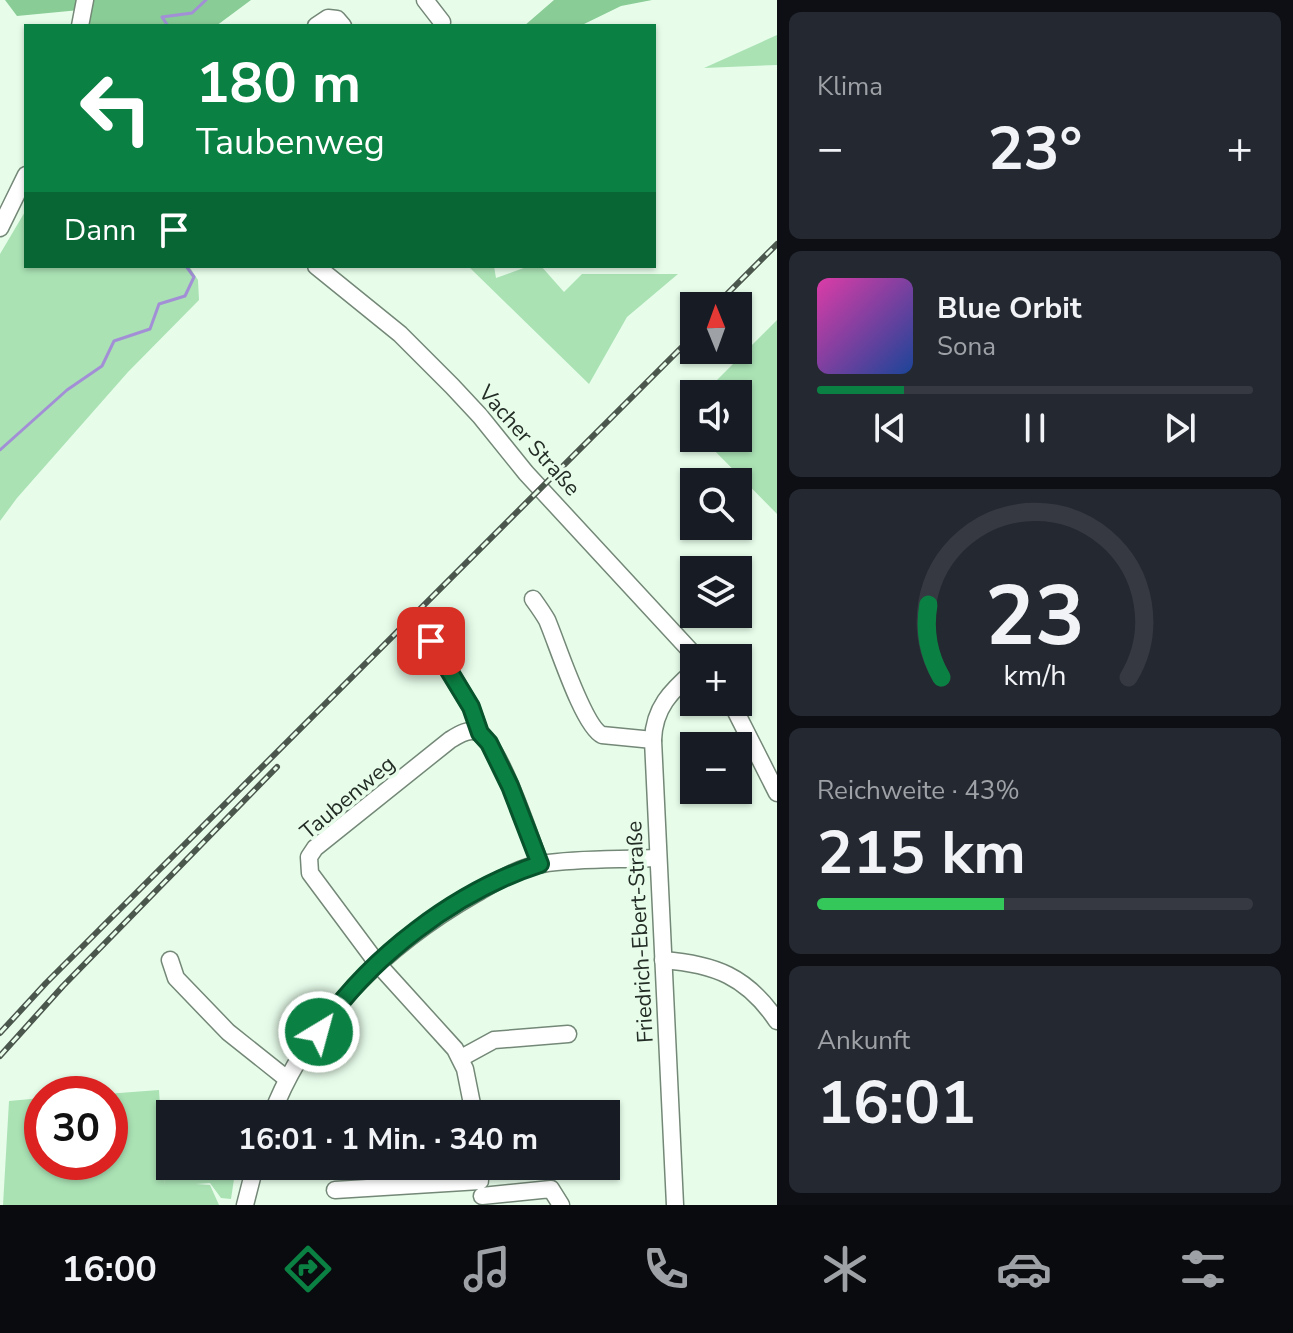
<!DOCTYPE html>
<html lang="de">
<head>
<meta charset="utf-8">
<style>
	body { margin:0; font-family:"Nunito Sans",sans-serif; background:#242831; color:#f1f3f6; height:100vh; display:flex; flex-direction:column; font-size:30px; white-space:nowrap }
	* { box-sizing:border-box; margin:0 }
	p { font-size:26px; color:#9ea1a6 }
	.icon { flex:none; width:44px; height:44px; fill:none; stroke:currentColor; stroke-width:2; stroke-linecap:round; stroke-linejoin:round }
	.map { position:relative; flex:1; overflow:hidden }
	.details { display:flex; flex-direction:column; gap:12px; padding:12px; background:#0d0f14; width:516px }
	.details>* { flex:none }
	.guide { position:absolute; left:24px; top:24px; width:632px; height:244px; border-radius:0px; box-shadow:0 2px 6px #0004; background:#0b8043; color:#fff; overflow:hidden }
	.needle { width:52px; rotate:359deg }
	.fabs { position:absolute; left:680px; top:292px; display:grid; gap:16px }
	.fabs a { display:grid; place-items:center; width:72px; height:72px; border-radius:0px; background:#171b24; box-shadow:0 2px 6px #0004; font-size:40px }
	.speed { position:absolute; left:24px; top:1076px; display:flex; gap:16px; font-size:40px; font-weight:700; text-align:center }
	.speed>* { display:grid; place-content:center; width:104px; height:104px; border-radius:50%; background:#171b24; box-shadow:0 2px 6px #0004; line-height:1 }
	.speed .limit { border:12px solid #d22; background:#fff; color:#111 }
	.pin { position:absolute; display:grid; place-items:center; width:68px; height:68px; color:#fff; margin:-34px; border-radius:16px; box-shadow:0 4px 12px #0006 }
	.me { position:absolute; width:88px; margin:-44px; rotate:37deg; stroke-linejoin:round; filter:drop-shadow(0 0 6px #0008) }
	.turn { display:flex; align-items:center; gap:28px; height:168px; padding:0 40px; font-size:36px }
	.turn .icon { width:104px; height:104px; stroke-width:2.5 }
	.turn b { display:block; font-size:56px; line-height:68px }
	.then { display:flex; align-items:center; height:76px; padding:0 40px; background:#0003; gap:16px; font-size:30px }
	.big { font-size:60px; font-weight:700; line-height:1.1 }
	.details .widget { flex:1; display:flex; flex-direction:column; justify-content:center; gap:12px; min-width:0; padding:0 28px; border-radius:12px; background:#242831 }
	.details .dial { align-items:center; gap:0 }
	.dial svg { height:208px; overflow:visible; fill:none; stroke:#363941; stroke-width:7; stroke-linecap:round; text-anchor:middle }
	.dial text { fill:#f1f3f6; stroke:none }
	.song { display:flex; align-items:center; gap:24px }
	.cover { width:96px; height:96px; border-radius:12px; background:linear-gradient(135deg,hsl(320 70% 55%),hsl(220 70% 35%)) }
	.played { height:8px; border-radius:4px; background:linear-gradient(90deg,#0b8043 20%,#363941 20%) }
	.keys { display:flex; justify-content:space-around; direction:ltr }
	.heat { display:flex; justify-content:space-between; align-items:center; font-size:44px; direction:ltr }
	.charge { height:12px; border-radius:6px; background:linear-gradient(90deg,#34c759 43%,#363941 0) }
	.trip { position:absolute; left:156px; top:1100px; width:464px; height:80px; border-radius:0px; background:#171b24; box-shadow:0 2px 6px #0004; font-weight:700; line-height:80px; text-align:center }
	.tab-bar { display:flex; height:128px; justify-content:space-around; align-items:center; background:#090b0e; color:#9ea1a6 }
	.tab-bar .icon { width:56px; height:56px }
	.tab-bar .active { color:#0b8043 }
	.tab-bar b { font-size:36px; color:#f1f3f6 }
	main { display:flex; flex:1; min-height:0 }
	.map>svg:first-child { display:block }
</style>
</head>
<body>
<main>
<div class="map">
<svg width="777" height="1205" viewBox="0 0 777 1205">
	<rect width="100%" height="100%" fill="#e7fdea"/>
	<g fill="#aae2b4">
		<path d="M777 35V65L704 68Z"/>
		<path d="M26 210V266H189L198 280 199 300 128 372 17 498 0 521V254Z"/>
		<path d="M468 266H494L496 278 529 266H541L564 292 582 274H678L627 317 589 384Z"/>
		<path d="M777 320V514L702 438H738V394H703Z"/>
		<path d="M159 1090 165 1185 163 1113 181 1114H170V1166H236L231 1199 221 1198 210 1183 196 1184 210 1185 219 1205H3L9 1101 42 1098V1162H110V1094H106Z"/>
	</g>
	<g fill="#89cc96">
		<path d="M5 0H251L216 26H90V9L17 16Z"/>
		<path d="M554 0H652L621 6 580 26H524Z"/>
	</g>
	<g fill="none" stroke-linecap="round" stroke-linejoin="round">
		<g stroke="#a28fd6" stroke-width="3">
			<path d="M168 26 162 17 192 13 206 0"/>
			<path d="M0 450 67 390 102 366 114 341 150 329 159 304 185 296 194 277 186 266"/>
		</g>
		<g stroke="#748877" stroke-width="19">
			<g id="minor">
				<path d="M425 0 442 22 441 26"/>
				<path d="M80 26 85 0"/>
				<path d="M316 26 328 18 337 19 343 26"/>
				<path d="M0 228 26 175"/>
				<path d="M316 266 400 334 452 386 480 416 526 473 697 658"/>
				<path d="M533 599C538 606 543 613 547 620 557 643 583 726 602 735L653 740"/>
				<path d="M431 641 471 707 480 733"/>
				<path d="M731 702 777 793"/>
				<path d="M170 960 176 978 228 1032 287 1079"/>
				<path d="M663 960C714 964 747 976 777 1021"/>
				<path d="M461 1058 494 1040 568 1034"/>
				<path d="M272 1114C309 1018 388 944 475 894 496 882 518 867 542 864 579 858 620 860 658 858"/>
				<path d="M474 1114 465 1069 455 1049 377 963 310 873 309 857 315 848 450 740C458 735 470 727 479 733 500 746 530 837 540 864"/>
				<path d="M335 1190 480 1181"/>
				<path d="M482 1196 551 1189 561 1205"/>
				<path d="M245 1205 255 1166"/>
				<path d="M675 1205 653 740C654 708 671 691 694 671"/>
			</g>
		</g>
		<use href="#minor" stroke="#fff" stroke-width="16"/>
		<g stroke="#4b564d" stroke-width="6">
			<g id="rail">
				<path d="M715 306 777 244"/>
				<path d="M0 1033 46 983 694 335"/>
				<path d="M0 1056 63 986 277 767"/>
			</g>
		</g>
		<use href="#rail" stroke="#e7fdea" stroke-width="3" stroke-dasharray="9" stroke-linecap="butt"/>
	</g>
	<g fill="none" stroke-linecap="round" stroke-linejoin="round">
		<g stroke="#07532c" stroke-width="20">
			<path id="route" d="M319 1032C368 958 456 891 540 864L510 786 489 743 480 733 471 707 431 641"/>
		</g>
		<use href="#route" stroke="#0b8043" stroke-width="14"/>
	</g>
	<g text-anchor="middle" stroke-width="7" stroke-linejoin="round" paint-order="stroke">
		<g font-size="22" fill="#232c25" stroke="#e7fdea">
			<text transform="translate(530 440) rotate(48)" y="8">Vacher Straße</text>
			<text transform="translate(347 797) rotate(-40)" y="8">Taubenweg</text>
			<text transform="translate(639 932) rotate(-93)" y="8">Friedrich-Ebert-Straße</text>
		</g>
	</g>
</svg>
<div class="fabs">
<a><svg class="needle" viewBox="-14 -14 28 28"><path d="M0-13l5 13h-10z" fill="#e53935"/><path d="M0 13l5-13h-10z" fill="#9ea1a6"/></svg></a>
<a><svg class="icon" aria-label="sound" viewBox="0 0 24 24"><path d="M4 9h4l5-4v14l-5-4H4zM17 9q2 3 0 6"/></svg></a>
<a><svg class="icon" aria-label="search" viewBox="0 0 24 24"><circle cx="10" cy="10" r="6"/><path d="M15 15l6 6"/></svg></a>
<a><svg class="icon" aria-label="layers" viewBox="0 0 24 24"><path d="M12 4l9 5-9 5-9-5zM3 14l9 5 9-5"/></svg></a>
<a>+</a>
<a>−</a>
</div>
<div class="speed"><div class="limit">30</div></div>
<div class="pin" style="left:431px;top:641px;background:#d93025"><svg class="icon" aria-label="arrive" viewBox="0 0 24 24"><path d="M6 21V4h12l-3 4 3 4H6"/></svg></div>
<svg class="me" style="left:319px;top:1032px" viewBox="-20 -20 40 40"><circle r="17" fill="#0b8043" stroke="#fff" stroke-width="3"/><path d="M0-11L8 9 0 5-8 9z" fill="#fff"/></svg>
<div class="trip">16:01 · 1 Min. · 340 m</div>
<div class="guide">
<div class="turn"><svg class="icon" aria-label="left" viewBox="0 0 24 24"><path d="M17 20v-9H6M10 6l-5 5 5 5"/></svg><div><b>180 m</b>Taubenweg</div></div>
<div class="then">Dann<svg class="icon" aria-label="arrive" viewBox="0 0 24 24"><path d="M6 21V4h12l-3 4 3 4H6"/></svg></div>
</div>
</div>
<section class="details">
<div class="widget"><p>Klima</p>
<div class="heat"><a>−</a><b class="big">23°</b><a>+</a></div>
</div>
<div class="widget">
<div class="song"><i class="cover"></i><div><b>Blue Orbit</b><p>Sona</p></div></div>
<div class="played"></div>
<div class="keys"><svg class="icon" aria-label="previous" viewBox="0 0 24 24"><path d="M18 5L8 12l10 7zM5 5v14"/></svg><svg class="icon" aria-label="pause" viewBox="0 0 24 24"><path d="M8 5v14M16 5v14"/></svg><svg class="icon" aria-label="next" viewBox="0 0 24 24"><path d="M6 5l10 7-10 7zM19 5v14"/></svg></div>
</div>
<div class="widget dial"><svg viewBox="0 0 100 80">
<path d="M14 69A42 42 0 1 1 86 69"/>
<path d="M14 69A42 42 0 0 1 9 41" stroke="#0b8043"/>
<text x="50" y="56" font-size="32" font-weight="700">23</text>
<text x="50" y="72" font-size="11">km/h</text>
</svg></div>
<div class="widget"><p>Reichweite · 43%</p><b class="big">215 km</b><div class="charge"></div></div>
<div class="widget"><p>Ankunft</p><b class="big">16:01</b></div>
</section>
</main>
<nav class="tab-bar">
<b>16:00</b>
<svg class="icon active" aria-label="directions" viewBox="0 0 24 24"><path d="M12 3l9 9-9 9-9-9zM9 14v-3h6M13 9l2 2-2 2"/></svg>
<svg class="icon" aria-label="music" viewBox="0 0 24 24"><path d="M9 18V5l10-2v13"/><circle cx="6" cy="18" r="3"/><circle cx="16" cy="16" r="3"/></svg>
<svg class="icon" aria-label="phone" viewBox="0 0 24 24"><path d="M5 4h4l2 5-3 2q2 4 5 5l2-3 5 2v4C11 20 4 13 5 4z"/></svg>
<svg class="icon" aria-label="climate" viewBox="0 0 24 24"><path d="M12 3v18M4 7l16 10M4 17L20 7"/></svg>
<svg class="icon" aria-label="car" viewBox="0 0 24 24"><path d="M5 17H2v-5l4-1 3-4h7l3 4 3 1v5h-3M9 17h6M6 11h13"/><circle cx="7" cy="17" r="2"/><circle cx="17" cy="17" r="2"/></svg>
<svg class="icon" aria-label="filters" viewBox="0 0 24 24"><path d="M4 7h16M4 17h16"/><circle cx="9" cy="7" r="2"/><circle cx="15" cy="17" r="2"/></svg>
</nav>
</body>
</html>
